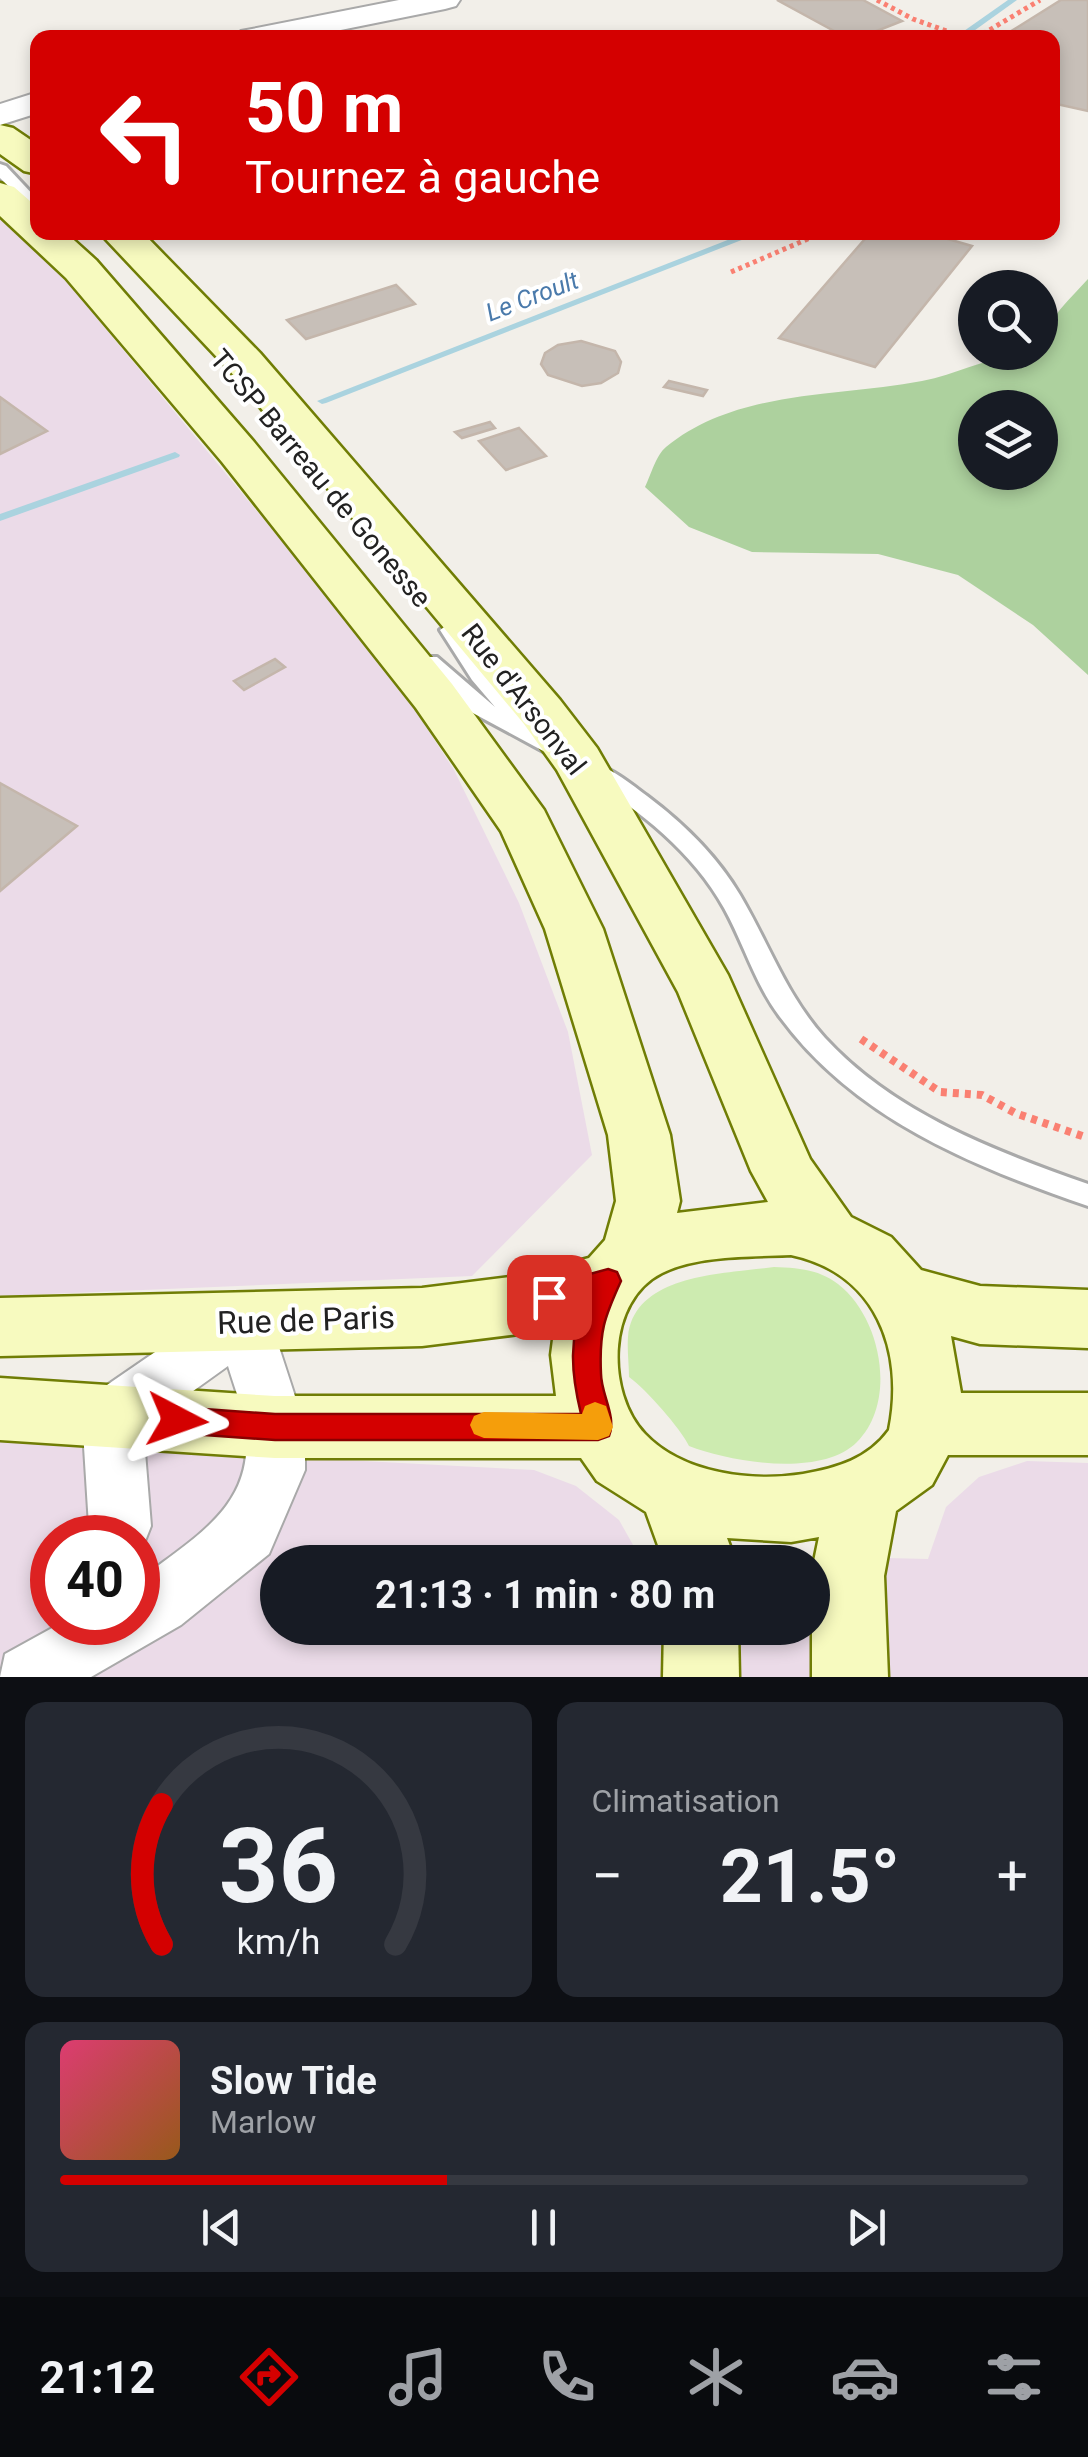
<!DOCTYPE html>
<html lang="fr">
<head>
<meta charset="utf-8">
<style>
	body { margin:0; font-family:Roboto,sans-serif; background:#242831; color:#f1f3f6; height:100vh; display:flex; flex-direction:column; font-size:38px; white-space:nowrap }
	* { box-sizing:border-box; margin:0 }
	p { font-size:32px; color:#9ea1a6 }
	.icon { flex:none; width:55px; height:55px; fill:none; stroke:currentColor; stroke-width:2; stroke-linecap:round; stroke-linejoin:round }
	.map { position:relative; height:1677px; overflow:hidden }
	.drawer { display:flex; flex-direction:column; gap:25px; padding:25px; background:#0d0f14; flex:1 }
	.drawer>* { flex:none }
	.top-card { position:absolute; left:30px; top:30px; width:1030px; height:210px; border-radius:20px; box-shadow:0 5px 15px #0003; background:#d40000; color:#fff; overflow:hidden }
	.fabs { position:absolute; left:958px; top:270px; display:grid; gap:20px }
	.fabs a { display:grid; place-items:center; width:100px; height:100px; border-radius:50%; background:#171b24; box-shadow:0 5px 15px #0003; font-size:50px }
	.speed { position:absolute; left:30px; top:1515px; display:flex; gap:20px; font-size:50px; font-weight:700; text-align:center }
	.speed>* { display:grid; place-content:center; width:130px; height:130px; border-radius:50%; background:#171b24; box-shadow:0 5px 15px #0003; line-height:1 }
	.speed .limit { border:15px solid #d22; background:#fff; color:#111 }
	.pin { position:absolute; display:grid; place-items:center; width:85px; height:85px; color:#fff; margin:-42px; border-radius:20px; box-shadow:0 5px 15px #0006 }
	.me { position:absolute; width:110px; margin:-55px; rotate:94deg; stroke-linejoin:round; filter:drop-shadow(0 0 8px #0008) }
	.turn { display:flex; align-items:center; gap:35px; height:210px; padding:0 50px; font-size:45px }
	.turn .icon { width:130px; height:130px; stroke-width:2.5 }
	.turn b { display:block; font-size:70px; line-height:85px }
	.big { font-size:75px; font-weight:700; line-height:1.1 }
	.drawer .widget { flex:1; display:flex; flex-direction:column; justify-content:center; gap:15px; min-width:0; padding:0 35px; border-radius:20px; background:#242831 }
	.drawer .dial { align-items:center; gap:0 }
	.dial svg { height:260px; overflow:visible; fill:none; stroke:#363941; stroke-width:7; stroke-linecap:round; text-anchor:middle }
	.dial text { fill:#f1f3f6; stroke:none }
	.song { display:flex; align-items:center; gap:30px }
	.cover { width:120px; height:120px; border-radius:15px; background:linear-gradient(135deg,hsl(340 70% 55%),hsl(30 70% 35%)) }
	.played { height:10px; border-radius:5px; background:linear-gradient(90deg,#d40000 40%,#363941 40%) }
	.keys { display:flex; justify-content:space-around; direction:ltr }
	.heat { display:flex; justify-content:space-between; align-items:center; font-size:55px; direction:ltr }
	.drawer .tiles { flex:1; display:grid; gap:25px; grid-template-columns:1fr 1fr }
	.widget:last-child { grid-column:span 2 }
	.trip { position:absolute; left:260px; top:1545px; width:570px; height:100px; border-radius:50px; background:#171b24; box-shadow:0 5px 15px #0003; font-weight:700; line-height:100px; text-align:center }
	.tab-bar { display:flex; height:160px; justify-content:space-around; align-items:center; background:#090b0e; color:#9ea1a6 }
	.tab-bar .icon { width:70px; height:70px }
	.tab-bar .active { color:#d40000 }
	.tab-bar b { font-size:45px; color:#f1f3f6 }
	.map>svg:first-child { display:block }
</style>
</head>
<body>
<div class="map">
<svg width="1088" height="1677" viewBox="0 0 1088 1677">
	<rect width="100%" height="100%" fill="#f2efe9"/>
	<g fill="#ebdbe8" fill-rule="evenodd">
		<path d="M0 219 67 282 392 674 454 770 519 903 568 1032 592 1155 472 1276 0 1296Z"/>
		<path d="M0 1442 534 1470 576 1486 619 1520 637 1552 928 1559 946 1507 979 1477 1027 1461 1088 1463V1677H0ZM52 1538H138V1622H52ZM278 1562H812V1628H278Z"/>
	</g>
	<path fill="#cdebb0" d="M774 1267C798 1268 818 1269 838 1284 881 1317 898 1401 857 1442 821 1478 731 1462 689 1446 681 1429 645 1388 629 1377 629 1364 627 1350 628 1337 634 1273 726 1274 774 1267Z"/>
	<path fill="#add19e" fill-rule="evenodd" d="M1088 279V675L1033 625 958 575 878 554 752 552 689 527 645 487C651 475 656 455 666 447 737 389 838 397 922 381 963 373 997 352 1040 352 1040 326 1070 299 1088 279ZM975 408H1040V472H975Z"/>
	<g fill="none" stroke-linecap="round" stroke-linejoin="round">
		<g fill="#aad3df" fill-rule="evenodd">
			<path d="M1008 0H1017L964 38H954Z"/>
			<path d="M748 232H762L326 403 322 404 317 401Z"/>
			<path d="M175 452 180 455 179 457 0 521V514Z"/>
		</g>
	</g>
	<g fill="#c7bfb8" stroke="#c4b6ab" stroke-width="2.5">
		<path d="M777 0H863L902 21 859 38H847Z"/>
		<path d="M1061 0H1088V111L1052 103V38H1021L1024 34 1013 30Z"/>
		<path d="M871 232H924L972 246 875 367 779 338Z"/>
		<path d="M396 285 415 304 306 339 287 320Z"/>
		<path d="M581 341 615 351 621 362 618 373 601 383 582 386 548 375 541 364 545 353 558 345Z"/>
		<path d="M669 381 707 390 703 396 664 387Z"/>
		<path d="M0 397 47 431 0 454Z"/>
		<path d="M490 422 495 428 462 438 455 432Z"/>
		<path d="M519 428 546 456 506 470 479 441Z"/>
		<path d="M275 659 285 667 244 690 234 681Z"/>
		<path d="M0 783 77 826 0 891Z"/>
	</g>
	<g fill="none" stroke-linecap="round" stroke-linejoin="round">
		<g stroke="#a9a9a9" stroke-width="6">
			<g id="lane">
				<path d="M0 164 6 166 38 200V215L0 178Z"/>
				<path d="M450 623 457 625 486 670 526 715V724L563 743 566 748 563 753H547L471 712 423 667 420 662 423 657H437L495 707 472 680 440 630Z"/>
				<path d="M595 764C614 770 631 784 647 796 683 823 717 856 740 895 769 944 786 995 825 1038 894 1113 994 1151 1088 1184V1206C972 1166 855 1119 780 1017 755 984 744 944 724 908 693 852 640 811 587 777L584 772 587 767Z"/>
			</g>
		</g>
		<g stroke="#a9a9a9" stroke-width="4">
			<g id="street">
				<path d="M399 0H460L456 6 445 9 301 38H237L241 31 252 29Z"/>
				<path d="M38 92V113L0 125V104Z"/>
				<path d="M245 1297 265 1304 305 1427V1470L269 1554 181 1625 91 1677H0L5 1654 63 1622H138V1581C192 1538 257 1507 245 1426 242 1406 234 1386 228 1366L143 1427 151 1526 138 1559V1538H85L89 1526 82 1415 91 1396 225 1304Z"/>
			</g>
		</g>
		<g stroke="#707d05" stroke-width="5">
			<g id="secondary">
				<path d="M0 125 13 128 38 145V174L24 171 0 154Z"/>
				<path d="M0 183 14 187 38 208V232H65L96 260 254 442 452 684 544 810 603 929 670 1135 680 1201 677 1213 768 1202 751 1171 678 992 557 770 524 724 230 371 99 232H142L260 353 560 700 597 748 728 975 810 1159 851 1217 891 1237 921 1270 980 1286 1088 1290V1348L980 1344 951 1336 961 1393H1088V1455H948L932 1485 896 1511 884 1576 888 1677H812V1571L819 1537 791 1542 727 1538 736 1562H664L646 1512 597 1481 581 1458H275L0 1440V1378L275 1396H556L551 1355 555 1324 519 1334 422 1346 0 1356V1298L422 1288 519 1276 589 1258 605 1240 616 1201 608 1135 545 929 501 831 416 708 222 462 66 278 0 216ZM791 1255C876 1273 905 1350 889 1430 868 1459 837 1468 803 1474 752 1482 683 1474 645 1434 606 1393 606 1301 662 1273 698 1255 752 1257 791 1255Z"/>
				<path d="M664 1628H738L739 1677H663Z"/>
			</g>
		</g>
		<g stroke="#fa8072" stroke-width="5" stroke-dasharray="4 4" stroke-linecap="butt">
			<path d="M877 0 913 19 966 38"/>
			<path d="M976 38 1040 0"/>
			<path d="M731 272 824 232"/>
		</g>
		<path stroke="#fa8072" stroke-width="8" stroke-dasharray="6 6" stroke-linecap="butt" d="M861 1039 940 1092 982 1095 1015 1113 1088 1138"/>
		<use href="#lane" fill="#fff" fill-rule="evenodd"/>
		<use href="#street" fill="#fff" fill-rule="evenodd"/>
		<use href="#secondary" fill="#f7fabf" fill-rule="evenodd"/>
	</g>
	<path fill="#d40000" stroke="#8a0000" stroke-width="2.5" d="M608 1269 617 1272 621 1281C604 1318 599 1332 601 1374 601 1394 617 1417 609 1436L598 1440H275L177 1433 167 1429 163 1420 167 1411 177 1407 275 1414H581C571 1373 568 1337 586 1298L549 1309 539 1305 535 1297 539 1288Z"/>
	<path fill="#f59e0b" d="M595 1402 606 1406 613 1427 609 1436 598 1440 484 1438 474 1434 470 1425 474 1416 484 1412 582 1414 585 1406Z"/>
	<g text-anchor="middle" stroke-width="8" stroke-linejoin="round" paint-order="stroke">
		<g font-size="25" font-style="italic" fill="#4a7aab" stroke="#fff">
			<text transform="translate(532 296) rotate(-21)" y="9">Le Croult</text>
		</g>
		<g font-size="28" fill="#222" stroke="#fff">
			<text transform="translate(321 478) rotate(50)" y="10">TCSP Barreau de Gonesse</text>
			<text transform="translate(524 699) rotate(52)" y="10">Rue d'Arsonval</text>
		</g>
		<g font-size="32" fill="#222" stroke="#fff">
			<text transform="translate(306 1320) rotate(-2)" y="11">Rue de Paris</text>
		</g>
	</g>
</svg>
<div class="fabs">
<a><svg class="icon" aria-label="search" viewBox="0 0 24 24"><circle cx="10" cy="10" r="6"/><path d="M15 15l6 6"/></svg></a>
<a><svg class="icon" aria-label="layers" viewBox="0 0 24 24"><path d="M12 4l9 5-9 5-9-5zM3 14l9 5 9-5"/></svg></a>
</div>
<div class="speed"><div class="limit">40</div></div>
<div class="pin" style="left:549px;top:1297px;background:#d93025"><svg class="icon" aria-label="arrive" viewBox="0 0 24 24"><path d="M6 21V4h12l-3 4 3 4H6"/></svg></div>
<svg class="me" style="left:177px;top:1420px" viewBox="-20 -20 40 40"><path d="M0-17L14 15 0 8-14 15z" fill="#d40000" stroke="#fff" stroke-width="4"/></svg>
<div class="trip">21:13 · 1 min · 80 m</div>
<div class="top-card">
<div class="turn"><svg class="icon" aria-label="left" viewBox="0 0 24 24"><path d="M17 20v-9H6M10 6l-5 5 5 5"/></svg><div><b>50 m</b>Tournez à gauche</div></div>
</div>
</div>
<section class="drawer">
<div class="tiles">
<div class="widget dial"><svg viewBox="0 0 100 80">
<path d="M14 69A42 42 0 1 1 86 69"/>
<path d="M14 69A42 42 0 0 1 14 26" stroke="#d40000"/>
<text x="50" y="56" font-size="32" font-weight="700">36</text>
<text x="50" y="72" font-size="11">km/h</text>
</svg></div>
<div class="widget"><p>Climatisation</p>
<div class="heat"><a>−</a><b class="big">21.5°</b><a>+</a></div>
</div>
<div class="widget">
<div class="song"><i class="cover"></i><div><b>Slow Tide</b><p>Marlow</p></div></div>
<div class="played"></div>
<div class="keys"><svg class="icon" aria-label="previous" viewBox="0 0 24 24"><path d="M18 5L8 12l10 7zM5 5v14"/></svg><svg class="icon" aria-label="pause" viewBox="0 0 24 24"><path d="M8 5v14M16 5v14"/></svg><svg class="icon" aria-label="next" viewBox="0 0 24 24"><path d="M6 5l10 7-10 7zM19 5v14"/></svg></div>
</div>
</div>
</section>
<nav class="tab-bar">
<b>21:12</b>
<svg class="icon active" aria-label="directions" viewBox="0 0 24 24"><path d="M12 3l9 9-9 9-9-9zM9 14v-3h6M13 9l2 2-2 2"/></svg>
<svg class="icon" aria-label="music" viewBox="0 0 24 24"><path d="M9 18V5l10-2v13"/><circle cx="6" cy="18" r="3"/><circle cx="16" cy="16" r="3"/></svg>
<svg class="icon" aria-label="phone" viewBox="0 0 24 24"><path d="M5 4h4l2 5-3 2q2 4 5 5l2-3 5 2v4C11 20 4 13 5 4z"/></svg>
<svg class="icon" aria-label="climate" viewBox="0 0 24 24"><path d="M12 3v18M4 7l16 10M4 17L20 7"/></svg>
<svg class="icon" aria-label="car" viewBox="0 0 24 24"><path d="M5 17H2v-5l4-1 3-4h7l3 4 3 1v5h-3M9 17h6M6 11h13"/><circle cx="7" cy="17" r="2"/><circle cx="17" cy="17" r="2"/></svg>
<svg class="icon" aria-label="filters" viewBox="0 0 24 24"><path d="M4 7h16M4 17h16"/><circle cx="9" cy="7" r="2"/><circle cx="15" cy="17" r="2"/></svg>
</nav>
</body>
</html>
